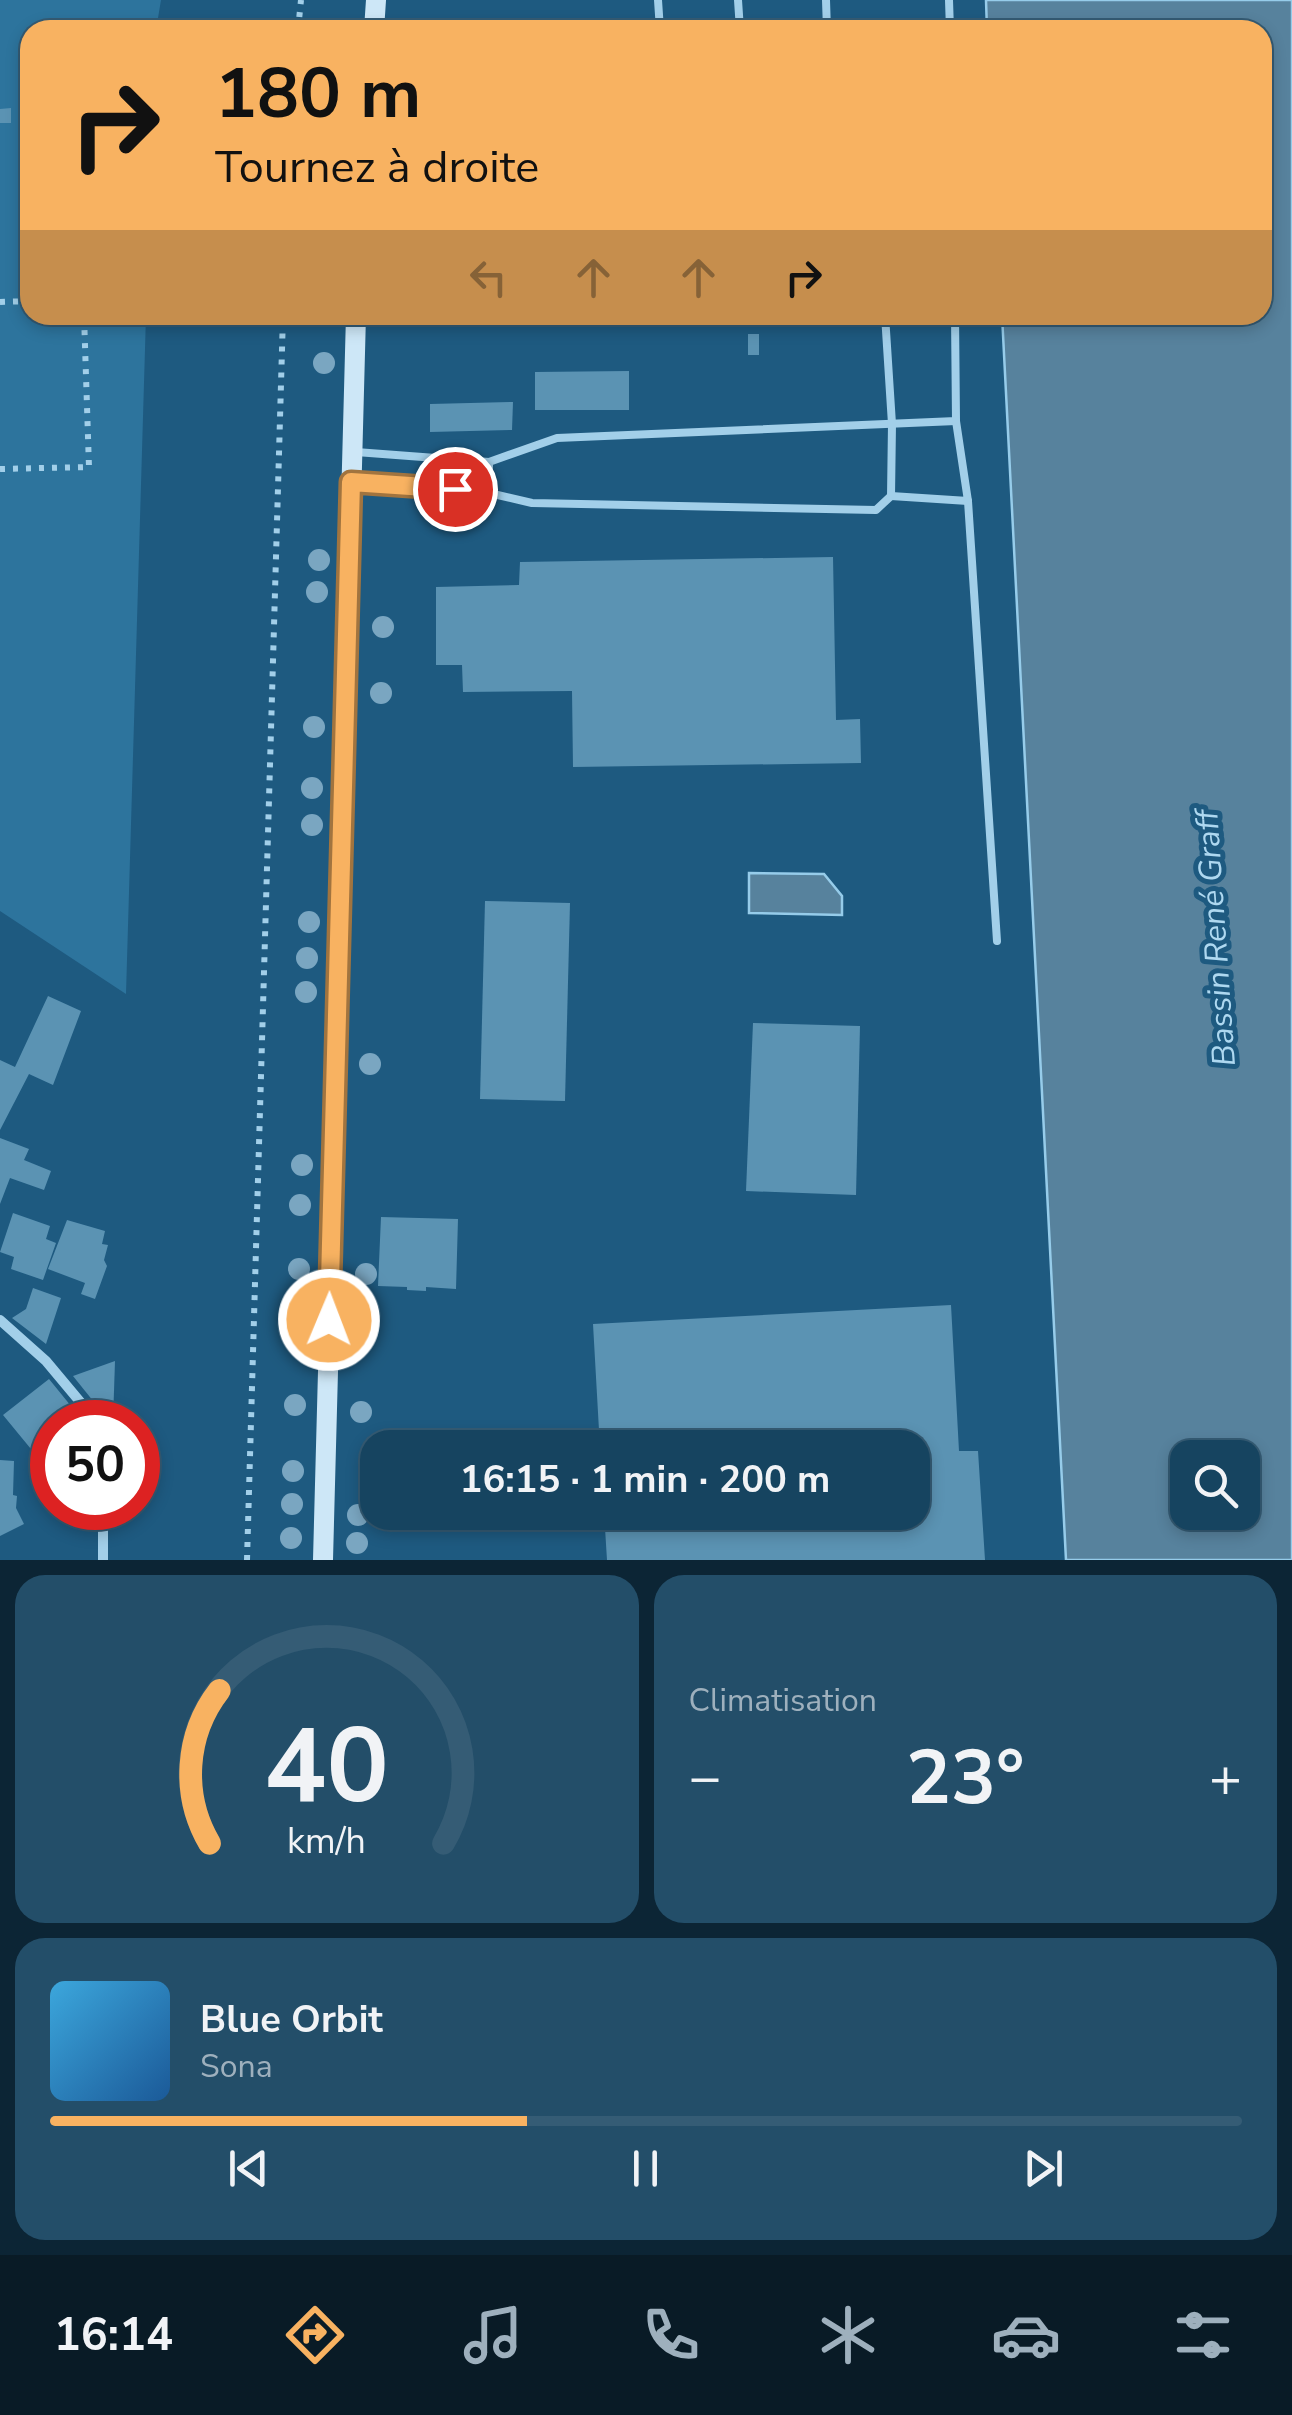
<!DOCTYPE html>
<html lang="fr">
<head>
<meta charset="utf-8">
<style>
	body { margin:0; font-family:"Nunito Sans",sans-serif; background:#234e69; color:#f1f3f6; height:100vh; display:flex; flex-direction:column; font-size:38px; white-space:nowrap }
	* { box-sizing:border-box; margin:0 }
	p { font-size:32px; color:#9eb0bd }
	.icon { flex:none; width:55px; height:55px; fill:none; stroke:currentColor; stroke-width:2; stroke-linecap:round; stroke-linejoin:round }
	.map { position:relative; height:1560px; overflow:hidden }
	.sheet { display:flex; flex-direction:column; gap:15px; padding:15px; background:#0c2535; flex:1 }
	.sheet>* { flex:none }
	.hud { position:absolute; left:20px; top:20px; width:1252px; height:305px; border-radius:30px; box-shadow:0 5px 15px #0003,0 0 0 2px #355c75; background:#f8b261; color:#111; overflow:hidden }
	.tools { position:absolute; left:1170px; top:1440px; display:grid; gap:20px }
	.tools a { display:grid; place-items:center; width:90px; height:90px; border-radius:20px; background:#164460; box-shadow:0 5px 15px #0003,0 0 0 2px #355c75; font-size:50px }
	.speed { position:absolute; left:30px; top:1400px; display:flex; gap:20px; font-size:50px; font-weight:700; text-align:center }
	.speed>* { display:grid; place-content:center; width:130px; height:130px; border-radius:50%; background:#164460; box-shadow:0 5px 15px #0003,0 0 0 2px #355c75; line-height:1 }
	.speed .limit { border:15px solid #d22; background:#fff; color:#111 }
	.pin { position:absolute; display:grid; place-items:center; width:85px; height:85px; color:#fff; margin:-42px; border:5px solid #fff; border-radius:50%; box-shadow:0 2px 10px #0007 }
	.me { position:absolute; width:110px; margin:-55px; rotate:1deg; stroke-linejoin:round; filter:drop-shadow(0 0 8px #0008) }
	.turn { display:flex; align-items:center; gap:35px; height:210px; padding:0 30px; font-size:45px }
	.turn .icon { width:130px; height:130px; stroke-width:2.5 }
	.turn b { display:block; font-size:70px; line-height:85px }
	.lanes { display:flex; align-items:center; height:95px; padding:0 30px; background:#0003; justify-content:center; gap:50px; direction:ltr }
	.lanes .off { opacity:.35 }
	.big { font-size:75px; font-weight:700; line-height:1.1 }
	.sheet .widget { flex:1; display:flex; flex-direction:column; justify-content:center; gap:15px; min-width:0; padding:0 35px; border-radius:30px; background:#234e69 }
	.sheet .dial { align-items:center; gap:0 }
	.dial svg { height:260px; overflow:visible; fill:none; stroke:#355c75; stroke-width:7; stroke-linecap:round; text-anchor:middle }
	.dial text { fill:#f1f3f6; stroke:none }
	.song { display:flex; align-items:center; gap:30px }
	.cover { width:120px; height:120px; border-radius:15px; background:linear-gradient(135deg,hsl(200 70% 55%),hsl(210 70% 35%)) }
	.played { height:10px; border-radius:5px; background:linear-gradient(90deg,#f8b261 40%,#355c75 40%) }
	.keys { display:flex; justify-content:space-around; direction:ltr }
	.heat { display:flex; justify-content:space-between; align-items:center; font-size:55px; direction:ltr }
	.sheet .tiles { flex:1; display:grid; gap:15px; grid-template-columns:1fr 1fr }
	.widget:last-child { grid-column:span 2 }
	.trip { position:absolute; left:360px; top:1430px; width:570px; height:100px; border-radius:30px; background:#164460; box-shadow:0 5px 15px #0003,0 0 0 2px #355c75; font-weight:700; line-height:100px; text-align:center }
	.menu { display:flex; height:160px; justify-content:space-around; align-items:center; background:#091b26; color:#9eb0bd }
	.menu .icon { width:70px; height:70px }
	.menu .on { color:#f8b261 }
	.menu b { font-size:45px; color:#f1f3f6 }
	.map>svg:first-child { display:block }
</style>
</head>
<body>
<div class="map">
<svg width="1292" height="1560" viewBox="0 0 1292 1560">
	<rect width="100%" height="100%" fill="#1e5a80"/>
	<path fill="#2d749d" d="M0 0H161L156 30H30V315H146L126 994 0 911Z"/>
	<g fill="#57829d" stroke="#96ccea" stroke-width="2.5" fill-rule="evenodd">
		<path d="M986 0H1292V1560H1066L1002 315H1262V30H987ZM1188 1458H1242V1512H1188Z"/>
		<path d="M749 873 824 874 842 896V915L749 913Z"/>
	</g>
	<g fill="#5b93b3">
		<path d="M11 108V123H0V109Z"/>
		<rect x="748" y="334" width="11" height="21"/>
		<path d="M629 371V410H535V372Z"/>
		<path d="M513 402 512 430 430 432V404Z"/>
		<path d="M833 557 836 720 860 719 861 763 573 767 572 691 463 692 462 665H436V587L519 585 520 562Z"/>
		<path d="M485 901 570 903 565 1101 480 1099Z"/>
		<path d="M48 996 81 1011 53 1085 29 1074 0 1130V1060L15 1067Z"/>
		<path d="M753 1023 860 1026 856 1195 746 1191Z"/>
		<path d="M0 1138 29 1149 24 1160 51 1171 44 1190 10 1178 0 1204Z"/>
		<path d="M13 1213 50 1226 46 1239 56 1243 43 1280 11 1269 14 1257 0 1252Z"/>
		<path d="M381 1217 458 1219 456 1289 426 1287V1291L407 1290V1287L378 1286Z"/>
		<path d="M67 1220 105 1231 102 1244 108 1245 104 1260 107 1266 95 1299 81 1294 85 1283 48 1269Z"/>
		<path d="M33 1288 61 1298 46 1344 12 1318 26 1309Z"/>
		<path d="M951 1305 959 1451H978L985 1560H607L604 1512H912V1448H600L593 1324Z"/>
		<path d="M115 1361 113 1421 110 1422 73 1376Z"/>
		<path d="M49 1379 84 1422H52V1450L40 1460 3 1415Z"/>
		<path d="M0 1460 14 1461 13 1495 17 1496 16 1508 24 1524 0 1536Z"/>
	</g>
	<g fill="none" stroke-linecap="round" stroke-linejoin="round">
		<g stroke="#a2cfe9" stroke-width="6" stroke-dasharray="5 8" stroke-linecap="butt">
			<path d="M298 30 301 0"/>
			<path d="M0 302 30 301"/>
			<path d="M0 469 89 467 84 315"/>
			<path d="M247 1560 283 315"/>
		</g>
		<g stroke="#a2cfe9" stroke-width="8">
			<path d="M658 0 660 30"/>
			<path d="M738 0 740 30"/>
			<path d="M826 0 827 30"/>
			<path d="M949 0 950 30"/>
			<path d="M356 452 489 462 557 438 956 421 955 315"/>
			<path d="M489 462V493"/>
			<path d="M355 482 489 493 532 503 876 510 891 496 892 424 885 315"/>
			<path d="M891 496 968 501 956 421"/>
			<path d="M968 501 997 941"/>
		</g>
		<g stroke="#a2cfe9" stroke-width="10">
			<path d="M0 1320 46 1361 97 1422"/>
			<path d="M103 1560V1508"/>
		</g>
		<g stroke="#cde7f7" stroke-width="20">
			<path d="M374 30 376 0"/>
			<path d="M323 1560 356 315"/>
		</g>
	</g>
	<g fill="#7aa6c1">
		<circle cx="324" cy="363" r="11"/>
		<circle cx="319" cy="560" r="11"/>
		<circle cx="317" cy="592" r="11"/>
		<circle cx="383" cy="627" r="11"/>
		<circle cx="381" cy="693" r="11"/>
		<circle cx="314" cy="727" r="11"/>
		<circle cx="312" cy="788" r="11"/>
		<circle cx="312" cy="825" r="11"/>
		<circle cx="309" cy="922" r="11"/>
		<circle cx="307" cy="958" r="11"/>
		<circle cx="306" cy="992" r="11"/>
		<circle cx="370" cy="1064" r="11"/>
		<circle cx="302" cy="1165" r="11"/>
		<circle cx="300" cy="1205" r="11"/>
		<circle cx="299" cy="1269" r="11"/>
		<circle cx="366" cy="1274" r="11"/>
		<circle cx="298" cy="1307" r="11"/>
		<circle cx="297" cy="1339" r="11"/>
		<circle cx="295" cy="1405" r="11"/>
		<circle cx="361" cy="1412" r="11"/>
		<circle cx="293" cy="1471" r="11"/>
		<circle cx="292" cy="1504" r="11"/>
		<circle cx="358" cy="1515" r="11"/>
		<circle cx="291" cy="1538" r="11"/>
		<circle cx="357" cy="1543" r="11"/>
	</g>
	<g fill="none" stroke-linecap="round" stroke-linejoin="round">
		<g stroke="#a1743f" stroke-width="25">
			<path id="route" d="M329 1320 351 482 455 489"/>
		</g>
		<use href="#route" stroke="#f8b261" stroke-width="18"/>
	</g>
	<g text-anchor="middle" stroke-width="10" stroke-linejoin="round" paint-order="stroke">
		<g font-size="32" font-style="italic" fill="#aed8f0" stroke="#1e5a80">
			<text transform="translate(1215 938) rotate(-94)" y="11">Bassin René Graff</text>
		</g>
	</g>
</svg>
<div class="tools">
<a><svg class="icon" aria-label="search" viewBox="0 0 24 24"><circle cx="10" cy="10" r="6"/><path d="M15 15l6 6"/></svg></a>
</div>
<div class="speed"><div class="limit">50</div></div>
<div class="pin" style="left:455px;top:489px;background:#d93025"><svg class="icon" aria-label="arrive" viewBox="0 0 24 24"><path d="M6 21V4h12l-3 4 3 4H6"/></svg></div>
<svg class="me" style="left:329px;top:1320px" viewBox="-20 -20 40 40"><circle r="17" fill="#f8b261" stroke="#fff" stroke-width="3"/><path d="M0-11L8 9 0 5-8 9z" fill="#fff"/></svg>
<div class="trip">16:15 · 1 min · 200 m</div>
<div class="hud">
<div class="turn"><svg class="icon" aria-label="right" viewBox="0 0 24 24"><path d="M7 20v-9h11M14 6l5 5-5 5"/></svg><div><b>180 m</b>Tournez à droite</div></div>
<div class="lanes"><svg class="icon off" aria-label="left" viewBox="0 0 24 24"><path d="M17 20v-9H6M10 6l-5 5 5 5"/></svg><svg class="icon off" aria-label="ahead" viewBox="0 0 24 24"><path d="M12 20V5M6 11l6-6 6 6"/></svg><svg class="icon off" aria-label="ahead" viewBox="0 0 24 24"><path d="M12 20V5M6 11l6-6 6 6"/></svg><svg class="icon" aria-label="right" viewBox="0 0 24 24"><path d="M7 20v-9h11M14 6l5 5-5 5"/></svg></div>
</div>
</div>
<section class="sheet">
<div class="tiles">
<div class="widget dial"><svg viewBox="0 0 100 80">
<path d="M14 69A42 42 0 1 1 86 69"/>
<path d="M14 69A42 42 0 0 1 17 22" stroke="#f8b261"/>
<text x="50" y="56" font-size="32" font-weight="700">40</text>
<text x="50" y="72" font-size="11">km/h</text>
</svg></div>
<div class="widget"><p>Climatisation</p>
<div class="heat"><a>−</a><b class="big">23°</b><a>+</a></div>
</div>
<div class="widget">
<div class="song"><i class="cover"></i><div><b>Blue Orbit</b><p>Sona</p></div></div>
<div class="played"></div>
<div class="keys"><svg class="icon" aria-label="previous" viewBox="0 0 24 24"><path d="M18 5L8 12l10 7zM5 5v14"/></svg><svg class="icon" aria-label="pause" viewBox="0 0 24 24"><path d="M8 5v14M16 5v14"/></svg><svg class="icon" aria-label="next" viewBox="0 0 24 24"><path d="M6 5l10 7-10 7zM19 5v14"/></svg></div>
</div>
</div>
</section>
<nav class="menu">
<b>16:14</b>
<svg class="icon on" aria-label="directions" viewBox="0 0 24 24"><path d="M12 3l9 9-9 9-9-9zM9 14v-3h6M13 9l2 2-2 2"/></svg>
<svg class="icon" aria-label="music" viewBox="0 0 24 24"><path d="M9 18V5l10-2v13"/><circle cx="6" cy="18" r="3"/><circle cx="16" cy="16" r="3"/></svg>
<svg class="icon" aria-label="phone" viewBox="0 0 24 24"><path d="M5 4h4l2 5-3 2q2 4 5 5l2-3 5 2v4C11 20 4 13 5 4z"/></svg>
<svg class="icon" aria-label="climate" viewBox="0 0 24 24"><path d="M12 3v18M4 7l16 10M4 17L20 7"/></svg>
<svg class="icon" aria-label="car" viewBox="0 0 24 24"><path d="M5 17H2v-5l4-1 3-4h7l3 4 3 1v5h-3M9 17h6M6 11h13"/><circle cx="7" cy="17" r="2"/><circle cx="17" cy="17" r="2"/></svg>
<svg class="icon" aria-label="filters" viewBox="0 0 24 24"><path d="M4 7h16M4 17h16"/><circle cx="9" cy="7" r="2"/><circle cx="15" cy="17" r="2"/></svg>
</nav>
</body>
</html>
